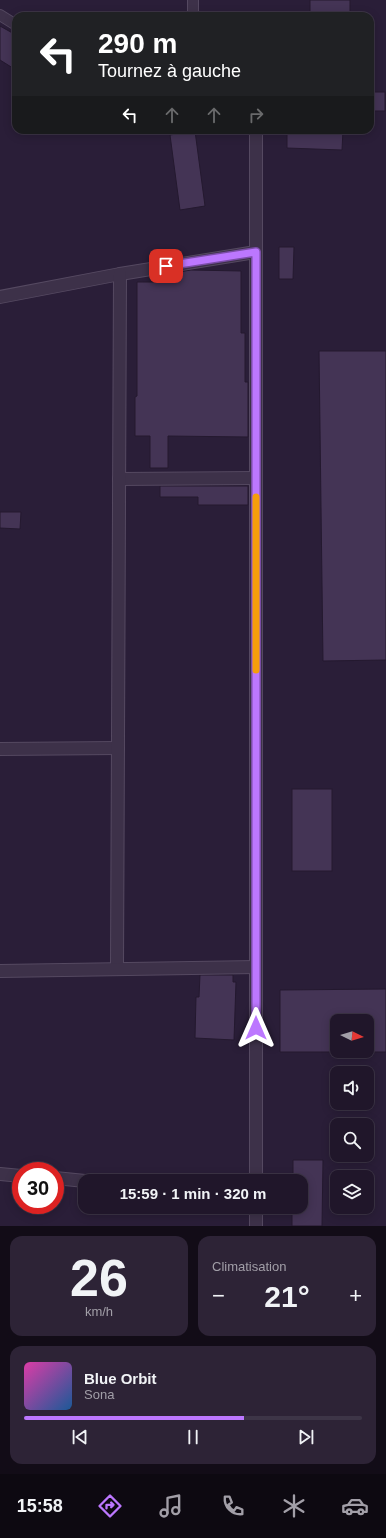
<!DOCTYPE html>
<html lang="fr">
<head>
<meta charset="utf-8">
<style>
	body { margin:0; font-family:Helvetica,sans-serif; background:#2d2336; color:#f1f3f6; height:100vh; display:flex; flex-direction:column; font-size:15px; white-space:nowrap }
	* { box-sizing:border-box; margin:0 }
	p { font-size:13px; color:#a29fa8 }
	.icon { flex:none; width:22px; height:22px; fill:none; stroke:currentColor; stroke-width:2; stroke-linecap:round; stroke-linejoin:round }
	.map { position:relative; height:1226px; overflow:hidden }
	.sheet { display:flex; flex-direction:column; gap:10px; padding:10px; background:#120c17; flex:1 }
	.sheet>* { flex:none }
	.guide { position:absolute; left:12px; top:12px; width:362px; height:122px; border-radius:12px; box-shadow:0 2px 10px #0003,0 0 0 1px #3d3547; background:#202124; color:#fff; overflow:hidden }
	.needle { width:26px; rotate:95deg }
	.fabs { position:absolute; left:330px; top:1014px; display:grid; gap:8px }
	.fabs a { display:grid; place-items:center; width:44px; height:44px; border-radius:8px; background:#20162a; box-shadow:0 2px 10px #0003,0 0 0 1px #3d3547; font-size:20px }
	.speed { position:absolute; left:12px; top:1162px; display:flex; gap:8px; font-size:20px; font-weight:700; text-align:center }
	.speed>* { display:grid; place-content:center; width:52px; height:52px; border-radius:50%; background:#20162a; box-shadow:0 2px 10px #0003,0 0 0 1px #3d3547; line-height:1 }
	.speed .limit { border:6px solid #d22; background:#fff; color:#111 }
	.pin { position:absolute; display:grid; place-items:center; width:34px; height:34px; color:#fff; margin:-17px; border-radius:8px; box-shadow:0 2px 6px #0006 }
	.me { position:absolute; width:44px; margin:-22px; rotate:0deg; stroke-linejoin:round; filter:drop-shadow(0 0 3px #0008) }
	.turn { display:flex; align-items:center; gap:14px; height:84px; padding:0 20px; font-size:18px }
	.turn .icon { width:52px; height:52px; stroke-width:2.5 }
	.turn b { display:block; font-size:28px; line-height:34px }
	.lanes { display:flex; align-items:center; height:38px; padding:0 20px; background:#0003; justify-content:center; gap:20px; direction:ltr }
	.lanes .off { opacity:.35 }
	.big { font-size:30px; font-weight:700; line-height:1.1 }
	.sheet .tile { flex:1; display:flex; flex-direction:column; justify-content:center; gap:6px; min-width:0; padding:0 14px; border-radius:12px; background:#2d2336 }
	.sheet .dial { align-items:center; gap:0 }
	.dial b { font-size:52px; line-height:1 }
	.song { display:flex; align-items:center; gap:12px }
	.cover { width:48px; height:48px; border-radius:6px; background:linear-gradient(135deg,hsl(320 70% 55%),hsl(210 70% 35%)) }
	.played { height:4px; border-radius:2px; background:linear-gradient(90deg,#bc77ff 65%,#3d3547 65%) }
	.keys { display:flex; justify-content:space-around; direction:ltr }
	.heat { display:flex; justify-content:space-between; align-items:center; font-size:22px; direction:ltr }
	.sheet .tiles { flex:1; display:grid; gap:10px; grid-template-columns:1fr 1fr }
	.tile:last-child { grid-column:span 2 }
	.trip { position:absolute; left:78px; top:1174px; width:230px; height:40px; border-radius:12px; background:#20162a; box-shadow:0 2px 10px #0003,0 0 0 1px #3d3547; font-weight:700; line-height:40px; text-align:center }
	.menu { display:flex; height:64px; justify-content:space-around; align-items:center; background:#0d0911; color:#a29fa8 }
	.menu .icon { width:28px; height:28px }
	.menu .selected { color:#bc77ff }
	.menu b { font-size:18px; color:#f1f3f6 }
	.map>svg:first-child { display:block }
</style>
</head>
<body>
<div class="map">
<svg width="386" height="1226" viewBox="0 0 386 1226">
	<rect width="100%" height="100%" fill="#2a1e38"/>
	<g fill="#443455" stroke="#24192f">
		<rect x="310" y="0" width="40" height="16"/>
		<path d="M0 26 16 35V70L0 60Z"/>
		<rect x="370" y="92" width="15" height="19"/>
		<path d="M287 130H343L342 150 287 148Z"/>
		<path d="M195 131 205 206 180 210 170 135Z"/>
		<path d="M279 247H294L293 279H279Z"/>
		<path d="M191 270 241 271V333H245V382H248V437L168 436V468H150V436H135V397L137 396V282H159V275Z"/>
		<path d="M319 351H386V660L323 661Z"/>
		<path d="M160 486H248V505H198V497H160Z"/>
		<path d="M0 512H21L20 529 0 528Z"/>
		<rect x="292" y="789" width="40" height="82"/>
		<path d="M200 975H233V982H236L234 1040 195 1038 196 997H199Z"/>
		<path d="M386 989V1052H367V1021H337V1052H280V990Z"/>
		<path d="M293 1160H323L322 1226H292V1207H301V1181H293Z"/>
	</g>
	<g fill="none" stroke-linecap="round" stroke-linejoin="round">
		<g stroke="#554961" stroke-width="12">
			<g id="lane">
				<path d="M193 0V16"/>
				<path d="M0 15 16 25"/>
			</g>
		</g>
		<g stroke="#554961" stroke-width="14">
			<g id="street">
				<path d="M0 297 120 274 256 252"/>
				<path d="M119 479 256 478"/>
				<path d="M0 749 118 748"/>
				<path d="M117 968 120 274"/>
				<path d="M0 971 256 967"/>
				<path d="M0 1174 21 1176"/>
				<path d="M55 1178 85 1181"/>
				<path d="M256 1181V130"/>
				<path d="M256 1226V1207"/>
			</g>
		</g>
		<use href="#lane" stroke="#3d3149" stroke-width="10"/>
		<use href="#street" stroke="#3d3149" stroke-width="12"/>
	</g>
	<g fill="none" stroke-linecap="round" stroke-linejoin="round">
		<g stroke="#7a4da6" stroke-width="10">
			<path id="route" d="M166 266 256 252V1028"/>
		</g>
		<use href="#route" stroke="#bc77ff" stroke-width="7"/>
		<path stroke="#f59e0b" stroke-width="7" d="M256 670V497"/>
	</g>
</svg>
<div class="fabs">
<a><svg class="needle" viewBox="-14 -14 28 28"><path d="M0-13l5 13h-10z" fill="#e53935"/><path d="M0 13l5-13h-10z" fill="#a29fa8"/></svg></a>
<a><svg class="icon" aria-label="sound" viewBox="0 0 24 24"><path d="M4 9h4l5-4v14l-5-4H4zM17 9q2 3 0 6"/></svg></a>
<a><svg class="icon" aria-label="search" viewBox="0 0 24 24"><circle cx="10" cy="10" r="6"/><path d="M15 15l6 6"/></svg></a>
<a><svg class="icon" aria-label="layers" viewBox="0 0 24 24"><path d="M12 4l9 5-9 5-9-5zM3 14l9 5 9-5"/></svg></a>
</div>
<div class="speed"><div class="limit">30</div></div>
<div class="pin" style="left:166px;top:266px;background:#d93025"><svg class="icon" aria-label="arrive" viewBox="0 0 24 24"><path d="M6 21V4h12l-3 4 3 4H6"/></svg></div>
<svg class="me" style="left:256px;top:1028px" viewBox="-20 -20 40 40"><path d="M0-17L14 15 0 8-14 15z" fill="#bc77ff" stroke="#fff" stroke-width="4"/></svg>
<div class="trip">15:59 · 1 min · 320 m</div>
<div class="guide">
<div class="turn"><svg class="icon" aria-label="left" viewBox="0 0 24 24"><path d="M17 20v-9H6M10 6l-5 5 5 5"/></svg><div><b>290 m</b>Tournez à gauche</div></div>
<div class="lanes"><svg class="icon" aria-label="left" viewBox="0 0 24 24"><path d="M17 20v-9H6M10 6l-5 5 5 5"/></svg><svg class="icon off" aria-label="ahead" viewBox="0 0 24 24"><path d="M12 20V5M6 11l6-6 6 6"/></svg><svg class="icon off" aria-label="ahead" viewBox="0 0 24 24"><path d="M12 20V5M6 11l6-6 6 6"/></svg><svg class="icon off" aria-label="right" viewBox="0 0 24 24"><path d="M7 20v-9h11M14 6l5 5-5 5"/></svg></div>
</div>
</div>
<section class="sheet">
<div class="tiles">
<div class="tile dial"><b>26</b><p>km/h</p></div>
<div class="tile"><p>Climatisation</p>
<div class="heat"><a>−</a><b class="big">21°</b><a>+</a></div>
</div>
<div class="tile">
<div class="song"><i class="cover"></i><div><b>Blue Orbit</b><p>Sona</p></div></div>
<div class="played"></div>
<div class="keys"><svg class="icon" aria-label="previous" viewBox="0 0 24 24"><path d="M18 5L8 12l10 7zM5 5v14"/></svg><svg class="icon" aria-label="pause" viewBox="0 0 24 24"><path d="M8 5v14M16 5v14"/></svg><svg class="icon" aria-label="next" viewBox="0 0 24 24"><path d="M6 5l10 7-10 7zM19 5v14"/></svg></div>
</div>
</div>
</section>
<nav class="menu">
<b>15:58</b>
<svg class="icon selected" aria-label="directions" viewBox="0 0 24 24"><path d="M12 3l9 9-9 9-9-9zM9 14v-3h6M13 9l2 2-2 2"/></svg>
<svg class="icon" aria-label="music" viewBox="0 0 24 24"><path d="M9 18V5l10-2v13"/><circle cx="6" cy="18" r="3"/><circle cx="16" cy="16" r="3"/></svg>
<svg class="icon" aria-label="phone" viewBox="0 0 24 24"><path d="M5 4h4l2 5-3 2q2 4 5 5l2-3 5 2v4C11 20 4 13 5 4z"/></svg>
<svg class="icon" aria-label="climate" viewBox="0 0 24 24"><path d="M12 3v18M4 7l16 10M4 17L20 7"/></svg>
<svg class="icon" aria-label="car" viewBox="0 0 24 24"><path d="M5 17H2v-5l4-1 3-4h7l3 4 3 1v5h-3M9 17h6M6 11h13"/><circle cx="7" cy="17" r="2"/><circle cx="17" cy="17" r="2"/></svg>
</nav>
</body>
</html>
